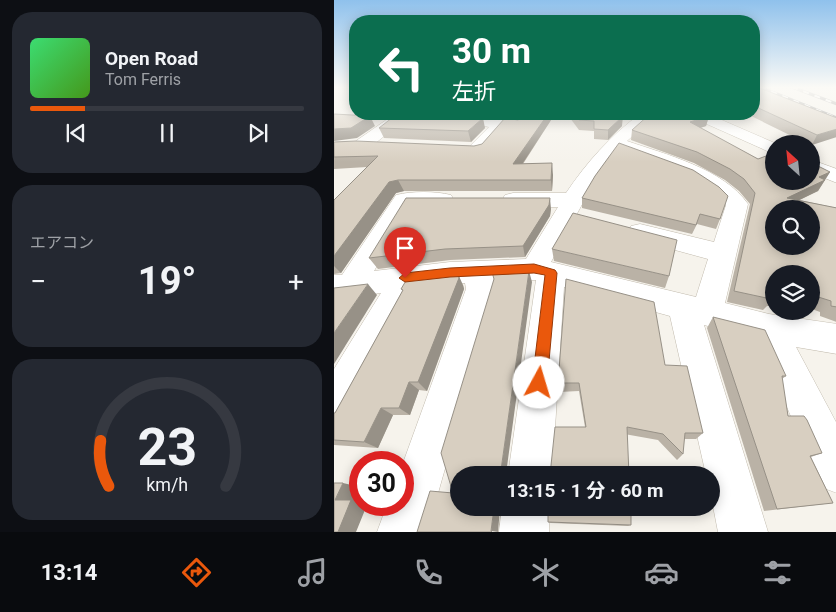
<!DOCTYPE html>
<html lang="ja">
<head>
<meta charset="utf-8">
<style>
	body { margin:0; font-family:Roboto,"Noto Sans JP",sans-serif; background:#242831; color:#f1f3f6; height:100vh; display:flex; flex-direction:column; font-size:19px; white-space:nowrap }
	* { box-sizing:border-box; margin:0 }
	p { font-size:16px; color:#9ea1a6 }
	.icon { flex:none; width:28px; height:28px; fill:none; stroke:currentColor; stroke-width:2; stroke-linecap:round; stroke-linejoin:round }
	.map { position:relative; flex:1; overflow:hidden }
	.details { display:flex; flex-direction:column; gap:12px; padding:12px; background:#0d0f14; width:334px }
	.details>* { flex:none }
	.banner { position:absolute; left:15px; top:15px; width:411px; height:105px; border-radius:20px; box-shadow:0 2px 12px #0003; background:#0b6e4f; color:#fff; overflow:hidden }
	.needle { width:32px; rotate:333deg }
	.controls { position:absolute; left:431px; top:135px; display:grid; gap:10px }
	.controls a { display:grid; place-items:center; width:55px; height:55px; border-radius:50%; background:#171b24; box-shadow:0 2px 12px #0003; font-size:25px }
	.speed { position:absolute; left:15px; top:451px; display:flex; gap:10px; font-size:25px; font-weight:700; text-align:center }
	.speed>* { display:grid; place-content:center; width:65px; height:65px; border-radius:50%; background:#171b24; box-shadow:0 2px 12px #0003; line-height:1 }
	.speed .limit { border:8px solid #d22; background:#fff; color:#111 }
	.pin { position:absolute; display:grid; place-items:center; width:42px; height:42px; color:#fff; margin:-51px -21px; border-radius:50% 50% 50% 0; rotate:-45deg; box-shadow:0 0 5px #0007 }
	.pin .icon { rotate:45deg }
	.me { position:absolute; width:55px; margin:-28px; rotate:6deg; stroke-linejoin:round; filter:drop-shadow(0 0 4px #0008) }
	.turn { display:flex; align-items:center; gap:18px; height:105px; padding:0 20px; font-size:22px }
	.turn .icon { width:65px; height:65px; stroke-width:2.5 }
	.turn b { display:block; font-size:35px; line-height:42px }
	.big { font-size:38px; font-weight:700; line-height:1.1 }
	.details .card { flex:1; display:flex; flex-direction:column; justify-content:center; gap:8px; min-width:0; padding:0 18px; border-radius:20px; background:#242831 }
	.details .dial { align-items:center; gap:0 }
	.dial svg { height:130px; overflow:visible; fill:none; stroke:#363941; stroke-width:7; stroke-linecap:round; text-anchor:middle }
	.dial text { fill:#f1f3f6; stroke:none }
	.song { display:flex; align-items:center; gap:15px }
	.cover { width:60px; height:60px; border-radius:8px; background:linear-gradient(135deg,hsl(140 70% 55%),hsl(100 70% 35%)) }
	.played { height:5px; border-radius:2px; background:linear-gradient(90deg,#ea580c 20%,#363941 20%) }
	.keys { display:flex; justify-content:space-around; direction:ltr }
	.heat { display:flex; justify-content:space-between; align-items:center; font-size:28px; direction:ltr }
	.trip { position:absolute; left:116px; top:466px; width:270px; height:50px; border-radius:25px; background:#171b24; box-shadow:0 2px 12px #0003; font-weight:700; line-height:50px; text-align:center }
	.menu { display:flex; height:80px; justify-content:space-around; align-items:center; background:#090b0e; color:#9ea1a6 }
	.menu .icon { width:35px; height:35px }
	.menu .active { color:#ea580c }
	.menu b { font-size:22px; color:#f1f3f6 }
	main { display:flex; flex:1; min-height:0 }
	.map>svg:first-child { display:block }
</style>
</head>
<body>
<main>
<section class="details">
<div class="card">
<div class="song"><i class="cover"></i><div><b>Open Road</b><p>Tom Ferris</p></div></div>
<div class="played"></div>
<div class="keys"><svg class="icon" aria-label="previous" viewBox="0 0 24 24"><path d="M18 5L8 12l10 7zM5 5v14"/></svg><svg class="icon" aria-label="pause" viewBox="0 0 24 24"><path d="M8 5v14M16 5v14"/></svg><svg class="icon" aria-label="next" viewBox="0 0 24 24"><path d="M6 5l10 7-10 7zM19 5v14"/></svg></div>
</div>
<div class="card"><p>エアコン</p>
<div class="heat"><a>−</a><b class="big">19°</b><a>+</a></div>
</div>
<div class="card dial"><svg viewBox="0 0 100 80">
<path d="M14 69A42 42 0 1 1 86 69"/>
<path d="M14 69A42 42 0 0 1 9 41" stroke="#ea580c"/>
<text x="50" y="56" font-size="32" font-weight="700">23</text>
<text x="50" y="72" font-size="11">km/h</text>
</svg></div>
</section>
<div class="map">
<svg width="503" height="532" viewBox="0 0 503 532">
	<rect width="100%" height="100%" fill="#f6f3ec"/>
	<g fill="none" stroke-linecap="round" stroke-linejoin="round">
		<path fill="#a9d4f2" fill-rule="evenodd" d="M31 114H36L0 134V130Z"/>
		<g stroke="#c2bbae" stroke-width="1">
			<g id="street">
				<path d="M61 114H78L34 149 28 150 22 149 19 145 22 141Z"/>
				<path d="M105 114H136L172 121 174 124C165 137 152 158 135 154L132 150 155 127 107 117Z"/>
				<path d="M306 114H323L293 141C331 154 390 169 414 204L391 303 435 314 503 324V354L462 347 503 424V493L487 487 424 339 370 325 434 532H384L378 501V475H372L336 316 230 287 218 475H174L202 280 159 281 162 289 93 532H43L53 505H69V463L132 289 131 283 79 288 14 419 0 424V369L47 293 0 299V275H8L62 195C78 191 101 191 117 195L120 200 117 205 109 207H77L40 271 116 262 192 259 224 207H179L171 205 168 200 171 195 179 193H232C253 162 276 136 306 114ZM284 150C318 162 369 176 392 205L380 242 306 224 297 226 294 232 297 238 374 259 362 297 217 262 259 184Z"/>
				<path d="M354 114H374L443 144H440V154L357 117Z"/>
				<path d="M478 160 503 169V183L478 173Z"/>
				<path d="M168 508H215V532H165Z"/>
			</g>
		</g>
		<use href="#street" fill="#fff" fill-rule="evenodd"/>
		<g stroke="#9a9a9a" stroke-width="3">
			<g id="rail">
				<path d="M426 87 503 118"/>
				<path d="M458 87 503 104"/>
			</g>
		</g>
		<use href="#rail" stroke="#fff" stroke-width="2" stroke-dasharray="6" stroke-linecap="butt"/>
	</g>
	<g fill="#bab2a6">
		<path d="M420 87 423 88 503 118 478 145V144H474L413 114H420Z"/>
		<path d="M144 114H219V117L189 164 219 175 218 191H70L62 193 7 273 0 274V200L33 167 0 169V142L140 146 148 144 170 119Z"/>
		<path d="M233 114H261L288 126 274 140 260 139V131L245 130Z"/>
		<path d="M378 114H405L390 119Z"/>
		<path d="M375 116 372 126 366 128 424 159 496 172 484 191 465 200 503 208V322L486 316V312L478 309V274H440V301L436 306H433L429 310 393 302 416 204 405 191 391 180 360 163 297 140 298 130Z"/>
		<path d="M45 128H151L137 142 50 138Z"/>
		<path d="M385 187 386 219 382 229 363 224 358 234 248 208V198Z"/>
		<path d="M217 209 216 216 191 257 116 260 44 269 35 258Z"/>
		<path d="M218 249 335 276 331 288 220 261Z"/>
		<path d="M129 285 130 289 93 391 85 390 76 415H59L44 448 0 445V413H1L69 290 67 289Z"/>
		<path d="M379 317 452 376 448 379 454 416 488 453 477 457 499 503 430 511 373 328Z"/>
		<path d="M331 365 369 433 362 439H350L349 454 343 460 324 440 251 427 245 391 225 392 224 383Z"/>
		<path d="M214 522 297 525 294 526 217 523Z"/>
	</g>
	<g fill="#979187">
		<path d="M214 114H219V117L181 175 179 164Z"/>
		<path d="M392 114H405L390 119Z"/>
		<path d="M36 116 41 126 23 138 0 141V129Z"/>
		<path d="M289 116 288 126 274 140V130Z"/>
		<path d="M375 116 372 126 353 132 356 122Z"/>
		<path d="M149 118 151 128 137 142 134 131Z"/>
		<path d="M503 129V137L478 145 483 135Z"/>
		<path d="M218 163 219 175 218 191 217 180Z"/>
		<path d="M496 172 484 191 447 209 453 198 485 177Z"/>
		<path d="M64 180 70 191 62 193 7 273 0 266V256L55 182Z"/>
		<path d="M216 198 217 209 216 216 191 257 189 246Z"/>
		<path d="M195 271 198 282 172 474 174 475H171L167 470Z"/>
		<path d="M124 274 129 285 130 289 93 391 84 382Z"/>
		<path d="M34 284 43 295 0 364V333Z"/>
		<path d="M75 382 85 390 76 415 65 408Z"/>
		<path d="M47 408 59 415 44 448 30 442Z"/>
		<path d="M9 483 26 487 20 501 26 502V505H33L22 532H4L1 500Z"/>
		<path d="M160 508H167H166L164 532 157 531Z"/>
	</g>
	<g fill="#d8cfc1" stroke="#979187" fill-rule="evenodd">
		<path d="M420 87H423L503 118V129L483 135 420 106Z"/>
		<path d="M0 114 36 116 17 128 0 129Z"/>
		<path d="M63 114H128L149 118 134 131 45 128Z"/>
		<path d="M187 114H214L179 164 218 163 217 180H64L55 182 0 256V200L44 156 0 157V142L22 141 140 146 148 144 171 118 184 120 190 116Z"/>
		<path d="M240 114H261L289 116 274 130 260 129V121L245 120Z"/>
		<path d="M316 114H370L375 116 356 122 424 159 440 153V181H478V163L496 172 485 177 491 180 453 198 503 208V307L497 306V301L478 295V274H440V294H438L437 299 400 291 421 193 410 179 396 169 363 152 298 130ZM440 209H478V246H440Z"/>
		<path d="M285 143 359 170 385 187 394 196 386 219 366 214 362 225 248 198 261 176Z"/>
		<path d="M72 198H216L215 205 189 246 111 249 35 258Z"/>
		<path d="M239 213 343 240 335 276 218 249Z"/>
		<path d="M195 271 167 470 171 473V475H125V508H160L157 531 158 532H83L96 491 119 493 107 453 160 279 158 272Z"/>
		<path d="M124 274 125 278 84 382H75L65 408H47L30 442 0 440V413H1L69 290 67 289 73 279Z"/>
		<path d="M232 279 320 302 331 365 353 366 369 433H351L349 454 329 434 293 427 295 475H216L221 427H252L245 383H224Z"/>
		<path d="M34 284 0 333V288Z"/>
		<path d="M379 317 431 330 452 376H448L454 416H470L473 420 488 453 476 456 499 503 443 509Z"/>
		<path d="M0 483H9L1 500H17L4 532H0Z"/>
		<path d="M214 508H297V525L214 522Z"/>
	</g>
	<linearGradient id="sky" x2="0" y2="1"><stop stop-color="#8fc1ec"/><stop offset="0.54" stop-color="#fbfaf6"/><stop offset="1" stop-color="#fbfaf6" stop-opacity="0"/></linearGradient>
	<rect width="503" height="162" fill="url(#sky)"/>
	<path fill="#ea580c" stroke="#983908" d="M200 264 221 270 223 273 213 383 211 388 205 391 200 388 198 383 211 275 200 273 116 277 71 282 65 278 71 273 116 268Z"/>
</svg>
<div class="controls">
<a><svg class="needle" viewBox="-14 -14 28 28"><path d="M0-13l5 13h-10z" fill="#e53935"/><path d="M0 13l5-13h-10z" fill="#9ea1a6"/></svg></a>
<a><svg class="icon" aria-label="search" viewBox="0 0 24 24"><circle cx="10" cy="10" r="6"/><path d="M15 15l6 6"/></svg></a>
<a><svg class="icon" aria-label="layers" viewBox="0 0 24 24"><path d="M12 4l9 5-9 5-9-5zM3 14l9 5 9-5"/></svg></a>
</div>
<div class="speed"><div class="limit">30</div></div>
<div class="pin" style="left:71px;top:278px;background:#d93025"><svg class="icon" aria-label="arrive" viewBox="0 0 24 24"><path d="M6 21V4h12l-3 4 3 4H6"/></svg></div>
<svg class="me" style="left:205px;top:383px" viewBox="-20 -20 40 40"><circle r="19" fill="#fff"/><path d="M0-13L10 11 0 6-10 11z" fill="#ea580c"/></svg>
<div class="trip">13:15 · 1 分 · 60 m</div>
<div class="banner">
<div class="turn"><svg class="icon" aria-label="left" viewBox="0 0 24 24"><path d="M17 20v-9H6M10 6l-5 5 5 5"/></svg><div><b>30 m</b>左折</div></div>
</div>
</div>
</main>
<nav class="menu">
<b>13:14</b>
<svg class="icon active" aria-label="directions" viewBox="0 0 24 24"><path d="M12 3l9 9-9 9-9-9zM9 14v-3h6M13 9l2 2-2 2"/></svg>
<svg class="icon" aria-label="music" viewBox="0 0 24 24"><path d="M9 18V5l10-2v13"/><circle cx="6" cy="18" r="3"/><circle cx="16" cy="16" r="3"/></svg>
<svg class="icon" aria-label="phone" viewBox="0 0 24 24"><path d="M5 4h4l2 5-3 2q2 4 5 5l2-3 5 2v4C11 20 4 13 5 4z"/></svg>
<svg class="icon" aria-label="climate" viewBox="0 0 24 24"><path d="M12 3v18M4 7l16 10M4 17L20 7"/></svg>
<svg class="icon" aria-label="car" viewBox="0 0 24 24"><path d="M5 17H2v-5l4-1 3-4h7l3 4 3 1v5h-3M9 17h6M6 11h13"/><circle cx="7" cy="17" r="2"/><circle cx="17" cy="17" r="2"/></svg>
<svg class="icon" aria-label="filters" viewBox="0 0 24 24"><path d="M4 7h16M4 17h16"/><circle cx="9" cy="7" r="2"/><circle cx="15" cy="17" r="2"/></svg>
</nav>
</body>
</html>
